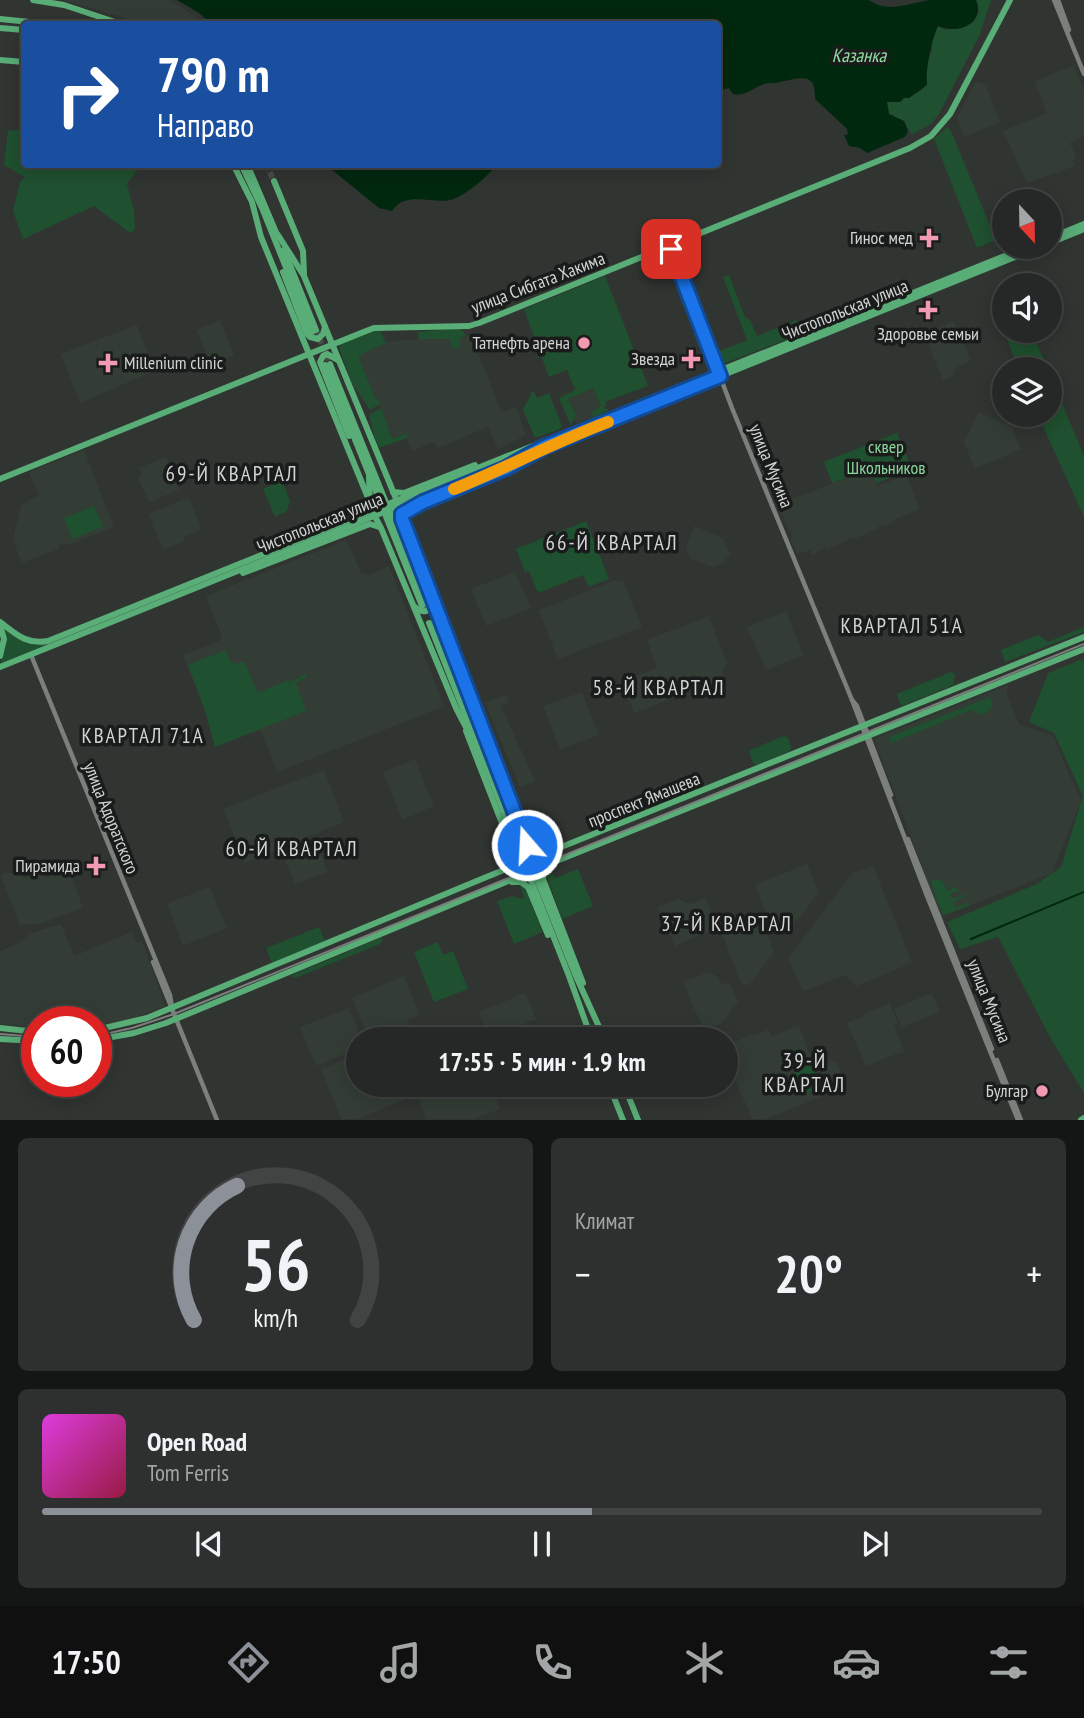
<!DOCTYPE html>
<html lang="ru">
<head>
<meta charset="utf-8">
<style>
	body { margin:0; font-family:"PT Sans Narrow",sans-serif; background:#2d302e; color:#f1f3f6; height:100vh; display:flex; flex-direction:column; font-size:26px; white-space:nowrap }
	* { box-sizing:border-box; margin:0 }
	p { font-size:23px; color:#a3a6a7 }
	.icon { flex:none; width:38px; height:38px; fill:none; stroke:currentColor; stroke-width:2; stroke-linecap:round; stroke-linejoin:round }
	.map { position:relative; height:1120px; overflow:hidden }
	.drawer { display:flex; flex-direction:column; gap:18px; padding:18px; background:#141615; flex:1 }
	.drawer>* { flex:none }
	.hud { position:absolute; left:21px; top:21px; width:700px; height:147px; border-radius:7px; box-shadow:0 4px 18px #0003,0 0 0 2px #424443; background:#1a4fa0; color:#fff; overflow:hidden }
	.needle { width:46px; rotate:158deg }
	.buttons { position:absolute; left:992px; top:189px; display:grid; gap:14px }
	.buttons a { display:grid; place-items:center; width:70px; height:70px; border-radius:50%; background:#252826; box-shadow:0 4px 18px #0003,0 0 0 2px #424443; font-size:35px }
	.speed { position:absolute; left:21px; top:1006px; display:flex; gap:14px; font-size:35px; font-weight:700; text-align:center }
	.speed>* { display:grid; place-content:center; width:91px; height:91px; border-radius:50%; background:#252826; box-shadow:0 4px 18px #0003,0 0 0 2px #424443; line-height:1 }
	.speed .limit { border:10px solid #d22; background:#fff; color:#111 }
	.pin { position:absolute; display:grid; place-items:center; width:60px; height:60px; color:#fff; margin:-30px; border-radius:14px; box-shadow:0 4px 10px #0006 }
	.me { position:absolute; width:77px; margin:-38px; rotate:341deg; stroke-linejoin:round; filter:drop-shadow(0 0 5px #0008) }
	.turn { display:flex; align-items:center; gap:24px; height:147px; padding:0 21px; font-size:32px }
	.turn .icon { width:91px; height:91px; stroke-width:2.5 }
	.turn b { display:block; font-size:49px; line-height:60px }
	.big { font-size:52px; font-weight:600; line-height:1.1 }
	.drawer .widget { flex:1; display:flex; flex-direction:column; justify-content:center; gap:10px; min-width:0; padding:0 24px; border-radius:10px; background:#2d302e }
	.drawer .dial { align-items:center; gap:0 }
	.dial svg { height:182px; overflow:visible; fill:none; stroke:#424443; stroke-width:7; stroke-linecap:round; text-anchor:middle }
	.dial text { fill:#f1f3f6; stroke:none }
	.song { display:flex; align-items:center; gap:21px }
	.cover { width:84px; height:84px; border-radius:10px; background:linear-gradient(135deg,hsl(300 70% 55%),hsl(340 70% 35%)) }
	.played { height:7px; border-radius:4px; background:linear-gradient(90deg,#8c9099 55%,#424443 55%) }
	.keys { display:flex; justify-content:space-around; direction:ltr }
	.heat { display:flex; justify-content:space-between; align-items:center; font-size:38px; direction:ltr }
	.drawer .tiles { flex:1; display:grid; gap:18px; grid-template-columns:1fr 1fr }
	.widget:last-child { grid-column:span 2 }
	.trip { position:absolute; left:346px; top:1027px; width:392px; height:70px; border-radius:35px; background:#252826; box-shadow:0 4px 18px #0003,0 0 0 2px #424443; font-weight:600; line-height:70px; text-align:center }
	.dock { display:flex; height:112px; justify-content:space-around; align-items:center; background:#0f100f; color:#a3a6a7 }
	.dock .icon { width:49px; height:49px }
	.dock .active { color:#8c9099 }
	.dock b { font-size:32px; color:#f1f3f6 }
	.map>svg:first-child { display:block }
</style>
</head>
<body>
<div class="map">
<svg width="1084" height="1120" viewBox="0 0 1084 1120">
	<rect width="100%" height="100%" fill="#313532"/>
	<g fill="#333d35">
		<path d="M63 0H169L196 17 204 24H137L129 19Z"/>
		<path d="M1074 65 1084 90V136L1070 143 1077 158 1072 160 1075 166 1027 183 1003 131 1047 113 1035 81Z"/>
		<path d="M976 82 986 85 1000 122 964 137 957 117Z"/>
		<path d="M220 320 234 355 210 364 197 330Z"/>
		<path d="M954 321 970 359 968 363 957 367 953 376 943 381 929 346 936 329Z"/>
		<path d="M137 325 154 371 80 403 61 354Z"/>
		<path d="M470 334 502 412 516 407 526 435 498 449 488 427 437 448 434 442 412 451 406 436 392 439 381 413 383 411 376 401 359 357 360 354 390 341 419 339H450L454 349 459 340Z"/>
		<path d="M593 388 601 406 592 412V417L577 423 574 421 576 413 568 399Z"/>
		<path d="M979 412 1012 427 1021 449 975 469 964 442Z"/>
		<path d="M84 450 114 527 68 545 58 544 59 549 22 563 13 540 21 505 39 495 29 472Z"/>
		<path d="M166 457 179 490 149 502 138 478 142 476 139 468Z"/>
		<path d="M870 468 878 486 906 475 920 509 893 520 894 523 877 527V529L854 539 853 537 827 550 826 547 812 555 810 550 797 554 791 539 792 536 778 505Z"/>
		<path d="M187 498 190 500 202 529 183 537 185 541 163 550 148 514Z"/>
		<path d="M694 526 723 538 731 556 725 558 726 562 713 567 690 558 686 547Z"/>
		<path d="M346 540 362 574 368 575 389 566 444 706 278 772 260 730 215 747 205 710 183 655 220 641 222 637 206 596Z"/>
		<path d="M515 572 531 608 486 626 471 589Z"/>
		<path d="M616 580 623 581 642 627 558 659 539 610Z"/>
		<path d="M786 611 803 655 766 670 747 627Z"/>
		<path d="M709 616 727 663 722 673 723 679 634 713 621 682 657 668 647 640Z"/>
		<path d="M1008 685 1007 695 1019 724 1053 736 1081 801 1052 873 941 917 874 739Z"/>
		<path d="M582 692 599 735 560 749 543 706Z"/>
		<path d="M506 695 509 703 501 706 535 781 520 787 485 703Z"/>
		<path d="M415 759 434 806 402 820 383 772Z"/>
		<path d="M324 770 344 822 245 863 223 809Z"/>
		<path d="M315 842 328 871 295 885 283 855Z"/>
		<path d="M807 864 819 892 798 920 777 928 775 923 771 925 755 885Z"/>
		<path d="M68 866 83 908 39 924 20 925 1 877 3 874 10 872 27 878 38 874 44 876Z"/>
		<path d="M873 866 912 963 856 986 846 975 803 991 788 958 853 873Z"/>
		<path d="M210 887 227 928 183 946 167 904Z"/>
		<path d="M706 898 717 928 675 946 657 907 679 899 690 904Z"/>
		<path d="M759 912 774 952 749 985 741 984 721 931 731 923Z"/>
		<path d="M61 924 74 956 132 932 137 943 142 941 165 1006 132 1019 96 1026V1022H37V1028L0 1024V951L19 943 31 933Z"/>
		<path d="M709 972 718 977 722 984 730 983 738 1002 721 1024 704 1031 683 982Z"/>
		<path d="M404 976 420 1015 408 1020 410 1027 381 1039H369L352 998Z"/>
		<path d="M525 993 536 1019 489 1037 479 1012Z"/>
		<path d="M932 993 940 1012 902 1027 894 1009Z"/>
		<path d="M890 1003 898 1023 894 1025 904 1051 866 1066 847 1023 864 1016V1013Z"/>
		<path d="M349 1008 361 1039 359 1040V1048L316 1066 300 1027Z"/>
		<path d="M799 1026 817 1074 825 1071 822 1063 828 1061 837 1062 846 1087 766 1119H752L726 1058 731 1056 729 1043 768 1030 771 1036Z"/>
		<path d="M359 1054V1085H412L409 1098 357 1119H341L321 1069Z"/>
		<path d="M423 1085H491L500 1109 473 1119H427L419 1100Z"/>
	</g>
	<g fill="#1f502f">
		<path d="M976 0H991L980 34 939 114 932 123 912 135 904 121 889 114 887 102H900L904 98H909L923 89 927 82 926 67 932 50 931 41 938 26 946 30 979 13Z"/>
		<path d="M947 127 951 131 996 240 977 248 934 139Z"/>
		<path d="M24 129V164L141 165 127 184 134 211 135 229 130 233 94 206 23 239 13 211 20 182 25 177 4 165 8 131Z"/>
		<path d="M729 275 745 317 750 320 757 336 796 320 798 324 807 322 809 331 720 365 715 354 717 352 747 340 723 277Z"/>
		<path d="M605 276 648 386 605 402 606 406 604 408 609 410 593 418 592 412 601 406 593 388 568 399 576 414 571 426 559 398 575 390 567 370 549 377 524 309Z"/>
		<path d="M1004 315V331H1031L1048 369H1019L998 317Z"/>
		<path d="M460 328 466 335 459 340 461 346 453 349 449 339H419L417 332Z"/>
		<path d="M377 330H380L386 343 361 354 359 358 376 400H379L380 404 370 410 352 383 339 348 342 342Z"/>
		<path d="M1050 375 1084 456V517L1038 415H1050Z"/>
		<path d="M533 390 537 398 549 393 562 426 560 429 535 438 523 410Z"/>
		<path d="M381 408 392 439 406 434 408 435 407 438 379 448C373 438 373 426 369 415Z"/>
		<path d="M897 433 912 469 877 483 870 468 832 483 824 462Z"/>
		<path d="M282 481 290 501 287 511 275 517 263 489Z"/>
		<path d="M94 506 103 527 72 539 64 518Z"/>
		<path d="M586 521 609 579 589 587 583 575 541 592 537 591 529 571 525 572 516 549Z"/>
		<path d="M1084 627V632L1005 662 1001 650 1038 635 1048 642Z"/>
		<path d="M4 629 28 644 48 645 0 664 6 644Z"/>
		<path d="M226 650 231 662 235 664 244 661 257 691 260 692 291 679 288 684 305 674 307 677 296 683 306 711 215 747 205 710 188 665Z"/>
		<path d="M1080 660 1084 661V1093L1051 1039 998 937 960 949 947 922 1037 884 1061 867 1083 796 1054 733 1029 722 1048 673Z"/>
		<path d="M951 672 955 674 953 685 901 706 897 694Z"/>
		<path d="M990 697 993 706 987 713 980 714 971 710 892 743 889 737Z"/>
		<path d="M784 736 788 738 791 747 790 751 757 765 753 763 749 752 750 750Z"/>
		<path d="M578 869 593 906 562 919 546 874 551 870 555 878Z"/>
		<path d="M934 879 943 881 947 891 953 889V886L960 890 950 894 952 899 966 894V896L953 902 955 907 968 903 969 906 943 915 931 883Z"/>
		<path d="M520 885 524 886 543 932 514 944 497 901 512 896 521 899 524 898Z"/>
		<path d="M319 927 325 941 272 963 266 948Z"/>
		<path d="M380 938 383 940 380 944 295 978 290 976Z"/>
		<path d="M438 942 443 955 453 951 468 989 434 1002 414 952Z"/>
		<path d="M798 1049C809 1054 818 1077 817 1089L807 1093 803 1090 790 1060 792 1051Z"/>
	</g>
	<g fill="#00280f">
		<path d="M177 0H869C889 14 908 3 930 0 945 0 961 0 976 0 986 24 956 35 938 26 932 39 925 71 927 85L909 98H904L900 102H887L889 114 904 121 908 131 905 137 867 153 860 148 849 146 844 135 848 134 847 129 815 99C816 71 800 78 780 82 775 84 768 82 764 84 754 88 743 97 733 94L729 88 718 91V24H212L199 13Z"/>
		<path d="M326 165H497C486 177 470 192 454 199 435 206 406 189 392 211L379 208Z"/>
	</g>
	<g fill="none" stroke-linecap="round" stroke-linejoin="round">
		<path stroke="#00280f" stroke-width="2" d="M971 939 1084 892"/>
		<g stroke="#494d4a" stroke-width="6" stroke-dasharray="6 3" stroke-linecap="butt">
			<path d="M266 164 274 181"/>
			<path d="M316 330 330 364"/>
		</g>
		<g stroke="#7b807c" stroke-width="4.5">
			<path d="M1054 0 1084 74"/>
			<path d="M1058 0 1069 30"/>
			<path d="M669 242 732 408 852 700 927 896 1018 1120"/>
			<path d="M31 655 170 995 172 1007"/>
			<path d="M852 700 857 706 891 795"/>
			<path d="M908 839 992 1049"/>
			<path d="M153 962 217 1120"/>
			<path d="M997 1060 1021 1120"/>
		</g>
		<g stroke="#59ad77" stroke-width="6">
			<path d="M33 0 64 5 121 24"/>
			<path d="M0 19 50 24"/>
			<path d="M0 28 24 30"/>
			<path d="M0 60 24 62"/>
			<path d="M233 164 252 202 261 237 369 500"/>
			<path d="M241 164 262 208 312 332"/>
			<path d="M247 164 278 237"/>
			<path d="M274 181 303 251 304 274"/>
			<path d="M278 235 304 276 397 501 402 519 527 841 535 852 543 854"/>
			<path d="M1050 238 1084 224"/>
			<path d="M1050 243 1084 229"/>
			<path d="M284 250 316 330"/>
			<path d="M283 272 307 334 310 337 318 339 323 334 325 327"/>
			<path d="M338 360 327 354 323 356 320 362 349 436"/>
			<path d="M330 364 427 604"/>
			<path d="M325 365 422 606"/>
			<path d="M369 475 370 507 381 528 456 708 469 733"/>
			<path d="M0 479 366 331 374 328 469 326 479 323 910 148 931 136 950 114 1010 0"/>
			<path d="M393 492 404 493 475 465"/>
			<path d="M402 517 404 511 409 508 520 461"/>
			<path d="M290 540 364 509 369 503"/>
			<path d="M243 573 370 524 379 527"/>
			<path d="M415 607C423 615 432 611 433 600"/>
			<path d="M434 621 575 974 605 1040"/>
			<path d="M0 622C16 634 26 645 48 641L1027 247"/>
			<path d="M429 623 569 976 592 1040"/>
			<path d="M0 625 4 639 0 656"/>
			<path d="M0 667 1040 247"/>
			<path d="M466 731 514 854 515 860 510 866"/>
			<path d="M547 866 543 873V879L583 983"/>
			<path d="M512 882H521L528 887 548 935"/>
			<path d="M0 1028 37 1032"/>
			<path d="M96 1030 147 1018 484 878 1084 637"/>
			<path d="M0 1039 37 1041"/>
			<path d="M96 1040 134 1033 166 1023 559 860 1084 649"/>
			<path d="M609 1085 623 1120"/>
			<path d="M624 1085 638 1120"/>
			<path d="M1081 1120 1084 1118"/>
		</g>
		<g stroke="#7b7e7c" stroke-width="2">
			<path d="M0 1034 37 1037"/>
			<path d="M96 1036 132 1028 174 1014 1084 644"/>
		</g>
	</g>
	<g fill="none" stroke-linecap="round" stroke-linejoin="round">
		<g stroke="#114b97" stroke-width="18">
			<path id="route" d="M527 845 402 519V514L423 502 506 468 544 447 720 376 671 249"/>
		</g>
		<use href="#route" stroke="#1a73e8" stroke-width="12"/>
		<path stroke="#f59e0b" stroke-width="12" d="M454 489C506 468 555 442 608 422"/>
	</g>
	<g fill="#f19ab2" stroke="#1a1c1b" stroke-width="2.5">
		<path d="M925.5 227.5h7v7h7v7h-7v7h-7v-7h-7v-7h7z"/>
		<path d="M924.5 299.5h7v7h7v7h-7v7h-7v-7h-7v-7h7z"/>
		<circle cx="584" cy="343" r="7"/>
		<path d="M687.5 348.5h7v7h7v7h-7v7h-7v-7h-7v-7h7z"/>
		<path d="M104.5 352.5h7v7h7v7h-7v7h-7v-7h-7v-7h7z"/>
		<path d="M92.5 855.5h7v7h7v7h-7v7h-7v-7h-7v-7h7z"/>
		<circle cx="1042" cy="1091" r="7"/>
	</g>
	<g text-anchor="middle" stroke-width="7" stroke-linejoin="round" paint-order="stroke">
		<g font-size="18" fill="#d2d5d3" stroke="#1a1c1b" text-anchor="end">
			<text x="913" y="244">Гинос мед</text>
			<text x="928" y="340" text-anchor="middle">Здоровье семьи</text>
			<text x="570" y="349">Татнефть арена</text>
			<text x="675" y="365">Звезда</text>
			<text x="124" y="369" text-anchor="start">Millenium clinic</text>
			<text x="80" y="872">Пирамида</text>
			<text x="1028" y="1097">Булгар</text>
		</g>
		<g font-size="18" fill="#d2d5d3" stroke="#1a1c1b">
			<text transform="translate(538 283) rotate(-21)" y="6">улица Сибгата Хакима</text>
			<text transform="translate(845 310) rotate(-22)" y="6">Чистопольская улица</text>
			<text transform="translate(771 466) rotate(68)" y="6">улица Мусина</text>
			<text transform="translate(320 523) rotate(-22)" y="6">Чистопольская улица</text>
			<text transform="translate(644 800) rotate(-22)" y="6">проспект Ямашева</text>
			<text transform="translate(111 818) rotate(68)" y="6">улица Адоратского</text>
			<text transform="translate(989 1001) rotate(68)" y="6">улица Мусина</text>
		</g>
		<g font-size="18" fill="#89d59d" stroke="#1a1c1b">
			<text x="886" y="453">сквер<tspan x="886" dy="21">Школьников</tspan></text>
		</g>
		<g font-size="19" font-style="italic" fill="#90dda4" stroke="#1a1c1b">
			<text x="859" y="62">Казанка</text>
		</g>
		<g font-size="21" letter-spacing="2" fill="#d2d5d3" stroke="#1a1c1b">
			<text x="232" y="481">69-Й КВАРТАЛ</text>
			<text x="612" y="550">66-Й КВАРТАЛ</text>
			<text x="902" y="633">КВАРТАЛ 51А</text>
			<text x="659" y="695">58-Й КВАРТАЛ</text>
			<text x="143" y="743">КВАРТАЛ 71А</text>
			<text x="292" y="856">60-Й КВАРТАЛ</text>
			<text x="727" y="931">37-Й КВАРТАЛ</text>
			<text x="805" y="1068">39-Й<tspan x="805" dy="24">КВАРТАЛ</tspan></text>
		</g>
	</g>
</svg>
<div class="buttons">
<a><svg class="needle" viewBox="-14 -14 28 28"><path d="M0-13l5 13h-10z" fill="#e53935"/><path d="M0 13l5-13h-10z" fill="#a3a6a7"/></svg></a>
<a><svg class="icon" aria-label="sound" viewBox="0 0 24 24"><path d="M4 9h4l5-4v14l-5-4H4zM17 9q2 3 0 6"/></svg></a>
<a><svg class="icon" aria-label="layers" viewBox="0 0 24 24"><path d="M12 4l9 5-9 5-9-5zM3 14l9 5 9-5"/></svg></a>
</div>
<div class="speed"><div class="limit">60</div></div>
<div class="pin" style="left:671px;top:249px;background:#d93025"><svg class="icon" aria-label="arrive" viewBox="0 0 24 24"><path d="M6 21V4h12l-3 4 3 4H6"/></svg></div>
<svg class="me" style="left:527px;top:845px" viewBox="-20 -20 40 40"><circle r="17" fill="#1a73e8" stroke="#fff" stroke-width="3"/><path d="M0-11L8 9 0 5-8 9z" fill="#fff"/></svg>
<div class="trip">17:55 · 5 мин · 1.9 km</div>
<div class="hud">
<div class="turn"><svg class="icon" aria-label="right" viewBox="0 0 24 24"><path d="M7 20v-9h11M14 6l5 5-5 5"/></svg><div><b>790 m</b>Направо</div></div>
</div>
</div>
<section class="drawer">
<div class="tiles">
<div class="widget dial"><svg viewBox="0 0 100 80">
<path d="M14 69A42 42 0 1 1 86 69"/>
<path d="M14 69A42 42 0 0 1 33 10" stroke="#8c9099"/>
<text x="50" y="56" font-size="32" font-weight="700">56</text>
<text x="50" y="72" font-size="11">km/h</text>
</svg></div>
<div class="widget"><p>Климат</p>
<div class="heat"><a>−</a><b class="big">20°</b><a>+</a></div>
</div>
<div class="widget">
<div class="song"><i class="cover"></i><div><b>Open Road</b><p>Tom Ferris</p></div></div>
<div class="played"></div>
<div class="keys"><svg class="icon" aria-label="previous" viewBox="0 0 24 24"><path d="M18 5L8 12l10 7zM5 5v14"/></svg><svg class="icon" aria-label="pause" viewBox="0 0 24 24"><path d="M8 5v14M16 5v14"/></svg><svg class="icon" aria-label="next" viewBox="0 0 24 24"><path d="M6 5l10 7-10 7zM19 5v14"/></svg></div>
</div>
</div>
</section>
<nav class="dock">
<b>17:50</b>
<svg class="icon active" aria-label="directions" viewBox="0 0 24 24"><path d="M12 3l9 9-9 9-9-9zM9 14v-3h6M13 9l2 2-2 2"/></svg>
<svg class="icon" aria-label="music" viewBox="0 0 24 24"><path d="M9 18V5l10-2v13"/><circle cx="6" cy="18" r="3"/><circle cx="16" cy="16" r="3"/></svg>
<svg class="icon" aria-label="phone" viewBox="0 0 24 24"><path d="M5 4h4l2 5-3 2q2 4 5 5l2-3 5 2v4C11 20 4 13 5 4z"/></svg>
<svg class="icon" aria-label="climate" viewBox="0 0 24 24"><path d="M12 3v18M4 7l16 10M4 17L20 7"/></svg>
<svg class="icon" aria-label="car" viewBox="0 0 24 24"><path d="M5 17H2v-5l4-1 3-4h7l3 4 3 1v5h-3M9 17h6M6 11h13"/><circle cx="7" cy="17" r="2"/><circle cx="17" cy="17" r="2"/></svg>
<svg class="icon" aria-label="filters" viewBox="0 0 24 24"><path d="M4 7h16M4 17h16"/><circle cx="9" cy="7" r="2"/><circle cx="15" cy="17" r="2"/></svg>
</nav>
</body>
</html>
